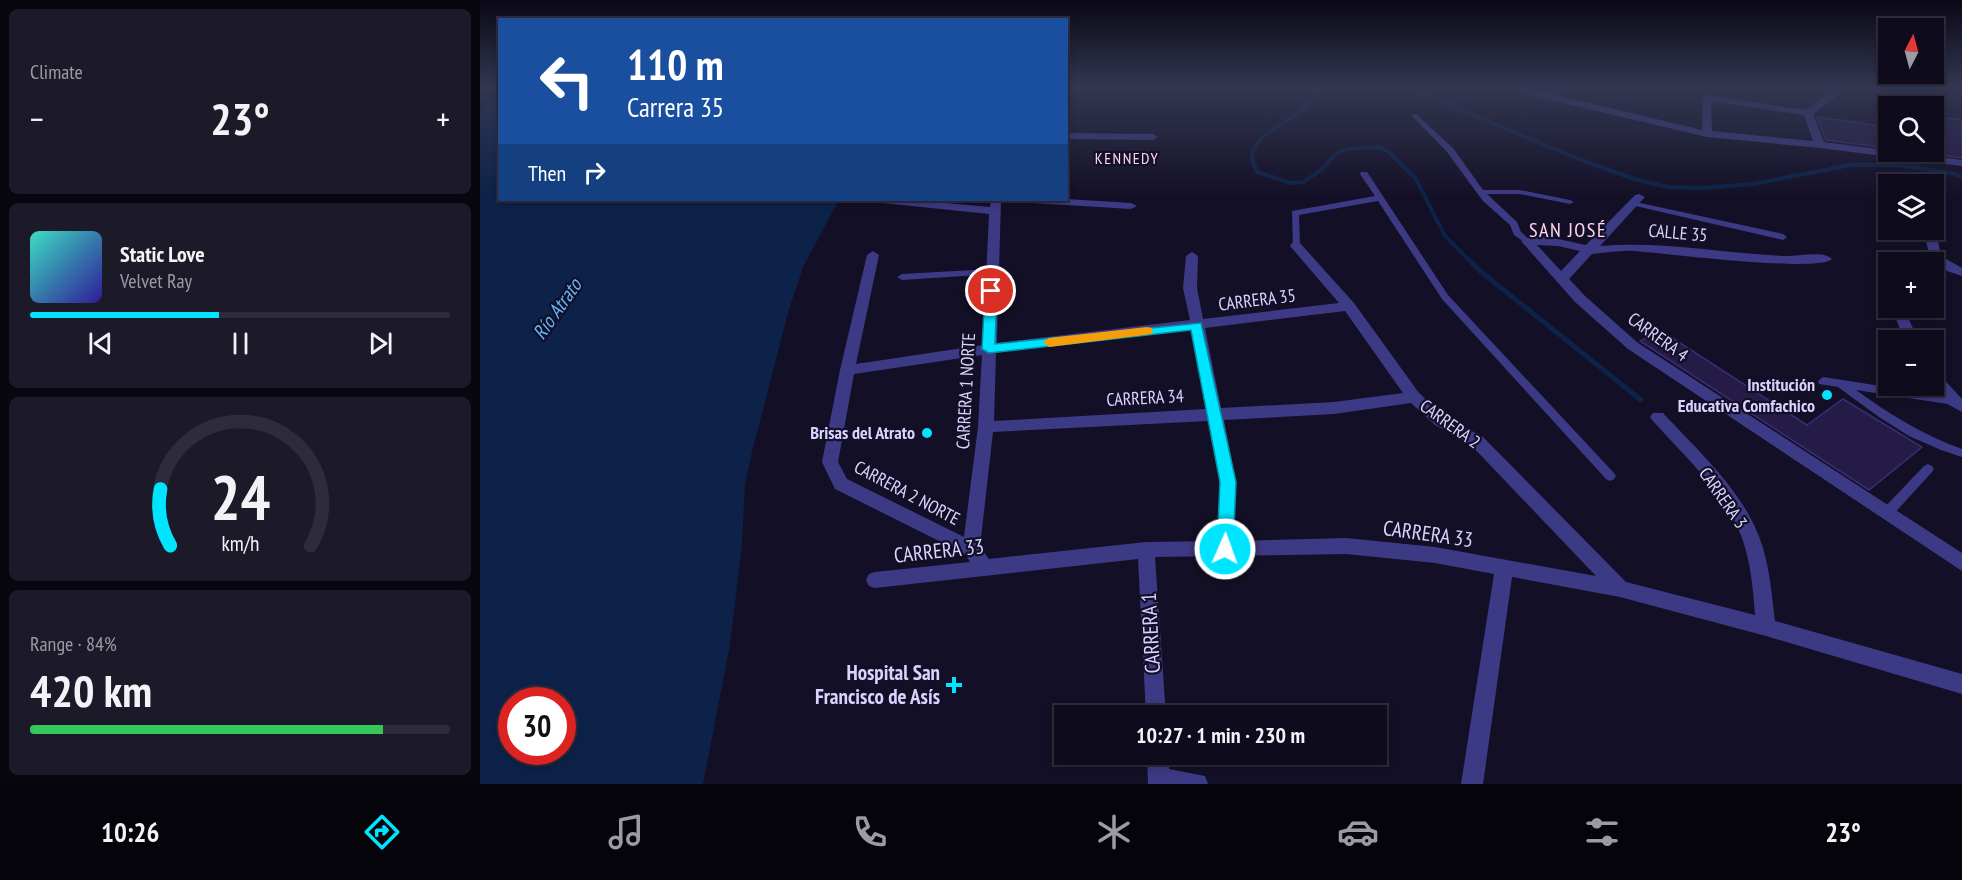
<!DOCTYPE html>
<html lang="en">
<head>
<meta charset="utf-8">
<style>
	body { margin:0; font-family:"PT Sans Narrow",sans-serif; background:#1c1929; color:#f1f3f6; height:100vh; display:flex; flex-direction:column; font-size:22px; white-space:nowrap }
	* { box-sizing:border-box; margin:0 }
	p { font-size:20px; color:#9b9ba3 }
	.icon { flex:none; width:33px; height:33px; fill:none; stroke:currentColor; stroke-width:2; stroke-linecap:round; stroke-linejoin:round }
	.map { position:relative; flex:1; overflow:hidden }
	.sheet { display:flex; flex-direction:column; gap:9px; padding:9px; background:#08060f; width:480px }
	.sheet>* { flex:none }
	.banner { position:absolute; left:18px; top:18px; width:570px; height:183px; border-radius:0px; box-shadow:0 3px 9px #0003,0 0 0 2px #2e2b3b; background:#1a4fa0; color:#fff; overflow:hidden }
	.needle { width:39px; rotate:6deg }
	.tools { position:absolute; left:1398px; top:18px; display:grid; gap:12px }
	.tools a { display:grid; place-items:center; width:66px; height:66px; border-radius:0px; background:#0e0b1c; box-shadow:0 3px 9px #0003,0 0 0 2px #2e2b3b; font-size:30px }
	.speed { position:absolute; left:18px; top:687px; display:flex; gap:12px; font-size:30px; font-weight:700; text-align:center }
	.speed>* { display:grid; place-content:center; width:78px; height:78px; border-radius:50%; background:#0e0b1c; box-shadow:0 3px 9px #0003,0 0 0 2px #2e2b3b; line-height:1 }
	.speed .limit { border:9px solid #d22; background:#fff; color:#111 }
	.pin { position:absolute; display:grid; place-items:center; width:51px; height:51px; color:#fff; margin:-26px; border:3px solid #fff; border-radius:50%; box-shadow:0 2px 6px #0007 }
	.me { position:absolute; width:66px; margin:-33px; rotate:2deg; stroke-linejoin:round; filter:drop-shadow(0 0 4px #0008) }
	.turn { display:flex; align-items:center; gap:21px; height:126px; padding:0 30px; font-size:27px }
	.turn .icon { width:78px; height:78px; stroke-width:2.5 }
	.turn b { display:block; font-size:42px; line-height:51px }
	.then { display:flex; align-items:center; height:57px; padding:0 30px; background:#0003; gap:12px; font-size:22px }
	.big { font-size:45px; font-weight:800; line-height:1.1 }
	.sheet .widget { flex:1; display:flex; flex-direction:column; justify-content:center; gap:9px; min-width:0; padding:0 21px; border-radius:9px; background:#1c1929 }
	.sheet .dial { align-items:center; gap:0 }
	.dial svg { height:156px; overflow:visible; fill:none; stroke:#2e2b3b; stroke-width:7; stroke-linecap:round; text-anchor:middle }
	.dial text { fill:#f1f3f6; stroke:none }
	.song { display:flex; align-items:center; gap:18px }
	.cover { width:72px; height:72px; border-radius:9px; background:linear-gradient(135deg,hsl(170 70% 55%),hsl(250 70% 35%)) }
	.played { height:6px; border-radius:3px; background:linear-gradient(90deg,#00e5ff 45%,#2e2b3b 45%) }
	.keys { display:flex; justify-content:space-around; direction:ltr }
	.heat { display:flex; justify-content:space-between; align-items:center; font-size:33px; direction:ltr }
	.charge { height:9px; border-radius:4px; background:linear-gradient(90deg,#34c759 84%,#2e2b3b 0) }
	.trip { position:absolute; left:574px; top:705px; width:333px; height:60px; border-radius:0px; background:#0e0b1c; box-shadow:0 3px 9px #0003,0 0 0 2px #2e2b3b; font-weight:800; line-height:60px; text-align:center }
	.tab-bar { display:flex; height:96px; justify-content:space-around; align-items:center; background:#06040b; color:#9b9ba3 }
	.tab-bar .icon { width:42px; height:42px }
	.tab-bar .current { color:#00e5ff }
	.tab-bar b { font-size:27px; color:#f1f3f6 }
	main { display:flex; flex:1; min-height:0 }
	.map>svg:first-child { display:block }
</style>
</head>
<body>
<main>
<section class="sheet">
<div class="widget"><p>Climate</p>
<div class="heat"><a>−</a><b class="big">23°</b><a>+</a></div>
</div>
<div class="widget">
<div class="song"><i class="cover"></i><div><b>Static Love</b><p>Velvet Ray</p></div></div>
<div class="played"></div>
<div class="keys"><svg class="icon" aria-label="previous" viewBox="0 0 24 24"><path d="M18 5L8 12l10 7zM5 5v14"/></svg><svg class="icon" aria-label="pause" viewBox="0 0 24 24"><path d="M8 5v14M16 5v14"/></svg><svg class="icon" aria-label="next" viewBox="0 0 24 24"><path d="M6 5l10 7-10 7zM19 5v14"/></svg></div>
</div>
<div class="widget dial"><svg viewBox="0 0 100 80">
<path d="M14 69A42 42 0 1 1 86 69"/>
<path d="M14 69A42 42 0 0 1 9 40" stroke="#00e5ff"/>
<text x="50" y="56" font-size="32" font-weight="700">24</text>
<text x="50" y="72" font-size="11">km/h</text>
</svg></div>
<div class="widget"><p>Range · 84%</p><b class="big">420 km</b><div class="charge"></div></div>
</section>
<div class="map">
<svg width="1482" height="784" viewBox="0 0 1482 784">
	<rect width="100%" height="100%" fill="#130f26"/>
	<path fill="#0c2248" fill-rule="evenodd" d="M19 94 20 200H359L324 265 309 309 271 456 265 485 262 543 250 645 223 784H0V112ZM82 700V752H32V700Z"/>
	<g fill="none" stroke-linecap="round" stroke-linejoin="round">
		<g stroke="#0c2248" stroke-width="4">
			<path d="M837 88C833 97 829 104 821 111 807 123 771 136 772 159 773 163 776 168 777 172L811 183 824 182 842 169 857 153 867 149 899 147 909 152 936 179 965 236 989 260"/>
			<path d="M929 88 1096 158 1154 179 1187 187 1223 188 1273 184 1371 165H1419L1472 173 1482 177"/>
		</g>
		<path stroke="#0c2248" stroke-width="5" d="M987 258 1000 271 1161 400"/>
	</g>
	<g fill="#241b47" stroke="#3b2d73" stroke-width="1.5">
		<path d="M1454 116 1482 120V158L1454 154Z"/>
		<path d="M1337 117 1408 127V148L1346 140Z"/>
		<path d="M1180 330 1327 425 1363 399 1442 447 1389 490 1160 341Z"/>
	</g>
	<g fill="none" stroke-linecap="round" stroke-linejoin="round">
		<g fill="#3d3a85" fill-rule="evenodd">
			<path d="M932 114H936L973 148 1003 190H1040L1090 200 1094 202 1090 204 1040 194H1007L1037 222 1041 232 1051 241 1047 244 1034 235 1030 225 1003 201 967 152 932 116Z"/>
			<path d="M881 172H887L968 295 1134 473 1136 476 1134 479 1130 481 1126 479 962 299 898 201 819 215 820 246 819 248H813L812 211 895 196 880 174Z"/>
			<path d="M1151 201 1303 234 1307 237 1303 240 1151 205Z"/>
			<path d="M512 269 515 270 516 272 515 274 422 280 417 277 422 274Z"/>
			<path d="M1343 377 1478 398 1479 401 1474 405 1376 390C1409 414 1443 435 1482 449V457L1461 450 1429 436 1399 417 1358 387 1339 384 1338 381Z"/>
			<path d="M1448 464 1452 466 1454 469 1452 472 1411 517 1407 518 1403 517 1401 513 1403 509 1444 466Z"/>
		</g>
		<g fill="#3d3a85" fill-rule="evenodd">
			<path d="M1032 88H1047L1222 130 1223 95 1326 110 1354 88H1364L1360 93 1333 114 1344 142 1482 160V166L1340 148 1227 137 1061 98ZM1231 101 1324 115 1333 141 1232 131Z"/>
			<path d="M586 133 673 134 678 137 673 140 586 139Z"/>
			<path d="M1159 194 1165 197 1163 199 1120 246C1181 241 1242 253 1303 256 1316 257 1343 250 1352 259 1338 273 1183 253 1154 251 1140 250 1126 253 1112 254L1089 279 1105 296 1158 343 1482 553V571L1148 349 1095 302 1041 241C1053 231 1091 242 1106 245L1155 195ZM1057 245 1078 246 1100 251 1081 271Z"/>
			<path d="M586 199 651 203 657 206 651 209 553 203 547 200Z"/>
			<path d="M398 200H433L510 207 511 200H521L517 343 710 320 703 288 706 256 712 252 718 256 717 288 723 319 859 303 810 246 812 243H820L874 303 939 393 965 417 1003 437 1146 582 1275 615C1273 589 1271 563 1262 538 1246 493 1204 456 1173 421L1170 417 1173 413H1183C1220 453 1267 494 1283 548 1290 572 1292 596 1295 621L1482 674V694L1286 636 1140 597 1032 577 1003 784H981L1014 574 955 563 866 554 675 557 686 716H666L658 559 395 588 389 586 386 580 389 574 395 572 490 562 485 554 355 489 342 462 360 370 387 255 393 251 399 255 376 364 503 345 509 214 403 203ZM865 311 923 393 854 402 741 408 725 328ZM711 329 726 409 514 421 516 353ZM502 355 498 427 484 537 367 479 358 462 374 374ZM931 403 955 425 991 445 1116 576 955 547 866 538 754 541 756 482 744 420 854 414ZM728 421 740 482 737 541 666 542 509 559 500 547 513 432Z"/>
			<path d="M1452 237 1458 241 1461 256 1482 268V276L1461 269 1451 261 1446 241Z"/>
			<path d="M1412 308H1424L1438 340H1424Z"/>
			<path d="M1454 373 1459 374 1482 399V412L1469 405 1452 386Z"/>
			<path d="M667 754H689V769L725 776 728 784H668Z"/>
		</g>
	</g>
	<linearGradient id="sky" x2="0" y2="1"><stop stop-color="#0a0815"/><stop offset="0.44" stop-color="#333752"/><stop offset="1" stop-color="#333752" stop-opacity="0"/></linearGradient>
	<rect width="1482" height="198" fill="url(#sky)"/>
	<path fill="#00e5ff" stroke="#0095a6" stroke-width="1.5" d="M511 287 517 291 515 344 721 323 756 482 753 549 751 554 745 556 739 554 737 549 740 482 711 330 509 353 502 349 505 291Z"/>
	<path fill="#f59e0b" d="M667 327 672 328 673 331 672 334 569 347 563 342 569 338Z"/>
	<g fill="#00e5ff" stroke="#130f26" stroke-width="2">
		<circle cx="1347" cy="395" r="6"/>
		<circle cx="447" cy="433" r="6"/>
		<path d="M471 676h6v6h6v6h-6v6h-6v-6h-6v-6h6z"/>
	</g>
	<g text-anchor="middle" stroke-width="4.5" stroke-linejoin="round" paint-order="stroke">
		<g font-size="16" letter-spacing="1.5" fill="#ffd6f0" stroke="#130f26">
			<text x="647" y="164">KENNEDY</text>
		</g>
		<g font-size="18" fill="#d9d4ff" stroke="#130f26">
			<text transform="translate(1198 233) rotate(5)" y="6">CALLE 35</text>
			<text transform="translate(777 300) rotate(-7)" y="6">CARRERA 35</text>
			<text transform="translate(1178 337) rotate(36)" y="6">CARRERA 4</text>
			<text transform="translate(486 391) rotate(-87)" y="6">CARRERA 1 NORTE</text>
			<text transform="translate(665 398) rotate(-3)" y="6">CARRERA 34</text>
			<text transform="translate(970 424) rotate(36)" y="6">CARRERA 2</text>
			<text transform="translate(427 493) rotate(28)" y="6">CARRERA 2 NORTE</text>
			<text transform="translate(1243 498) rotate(55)" y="6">CARRERA 3</text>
		</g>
		<g font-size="18" font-weight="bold" fill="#d9d4ff" stroke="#130f26" text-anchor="end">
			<text x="1335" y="391">Institución<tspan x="1335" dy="21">Educativa Comfachico</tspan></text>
			<text x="435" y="439">Brisas del Atrato</text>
		</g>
		<g font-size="20" letter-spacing="1.5" fill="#ffd6f0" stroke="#130f26">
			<text x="1088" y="237">SAN JOSÉ</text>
		</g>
		<g font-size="20" font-style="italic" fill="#62b6ff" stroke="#130f26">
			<text transform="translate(77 309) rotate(-55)" y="7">Río Atrato</text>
		</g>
		<g font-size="21" fill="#d9d4ff" stroke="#130f26">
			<text transform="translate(948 534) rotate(8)" y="7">CARRERA 33</text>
			<text transform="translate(459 551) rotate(-6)" y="7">CARRERA 33</text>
			<text transform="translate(671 633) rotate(-93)" y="7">CARRERA 1</text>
		</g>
		<g font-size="21" font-weight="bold" fill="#d9d4ff" stroke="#130f26" text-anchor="end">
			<text x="460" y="680">Hospital San<tspan x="460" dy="24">Francisco de Asís</tspan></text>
		</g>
	</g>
</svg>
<div class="tools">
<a><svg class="needle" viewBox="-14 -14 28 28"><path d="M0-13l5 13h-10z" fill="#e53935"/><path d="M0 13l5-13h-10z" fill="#9b9ba3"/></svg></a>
<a><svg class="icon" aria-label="search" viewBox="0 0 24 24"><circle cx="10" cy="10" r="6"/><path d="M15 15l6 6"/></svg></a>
<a><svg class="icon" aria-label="layers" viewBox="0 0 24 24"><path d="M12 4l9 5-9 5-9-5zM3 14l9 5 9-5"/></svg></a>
<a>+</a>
<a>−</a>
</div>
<div class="speed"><div class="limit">30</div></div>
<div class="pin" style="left:511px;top:291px;background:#d93025"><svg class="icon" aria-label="arrive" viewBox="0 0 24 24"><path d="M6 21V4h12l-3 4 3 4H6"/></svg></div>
<svg class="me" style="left:745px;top:549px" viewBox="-20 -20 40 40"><circle r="17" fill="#00e5ff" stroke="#fff" stroke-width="3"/><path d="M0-11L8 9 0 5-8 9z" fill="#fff"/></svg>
<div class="trip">10:27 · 1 min · 230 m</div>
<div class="banner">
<div class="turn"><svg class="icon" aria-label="left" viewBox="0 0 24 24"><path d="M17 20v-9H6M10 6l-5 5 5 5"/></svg><div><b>110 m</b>Carrera 35</div></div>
<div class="then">Then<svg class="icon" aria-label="right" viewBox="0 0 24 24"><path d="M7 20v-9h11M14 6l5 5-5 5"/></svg></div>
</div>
</div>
</main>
<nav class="tab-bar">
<b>10:26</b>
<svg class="icon current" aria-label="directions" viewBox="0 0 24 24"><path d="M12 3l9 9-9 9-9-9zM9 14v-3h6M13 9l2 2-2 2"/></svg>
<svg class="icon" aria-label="music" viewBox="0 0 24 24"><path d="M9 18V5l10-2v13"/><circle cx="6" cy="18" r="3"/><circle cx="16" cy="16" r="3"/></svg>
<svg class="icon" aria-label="phone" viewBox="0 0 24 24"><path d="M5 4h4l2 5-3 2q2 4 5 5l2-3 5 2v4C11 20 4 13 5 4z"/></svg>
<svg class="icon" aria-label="climate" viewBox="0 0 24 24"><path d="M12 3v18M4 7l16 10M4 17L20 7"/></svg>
<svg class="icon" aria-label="car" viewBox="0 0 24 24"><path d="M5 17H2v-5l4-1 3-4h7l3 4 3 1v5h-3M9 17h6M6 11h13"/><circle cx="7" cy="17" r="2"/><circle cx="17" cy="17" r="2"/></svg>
<svg class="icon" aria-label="filters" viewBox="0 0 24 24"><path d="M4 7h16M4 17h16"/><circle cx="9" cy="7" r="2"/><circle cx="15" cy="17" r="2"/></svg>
<b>23°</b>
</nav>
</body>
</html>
